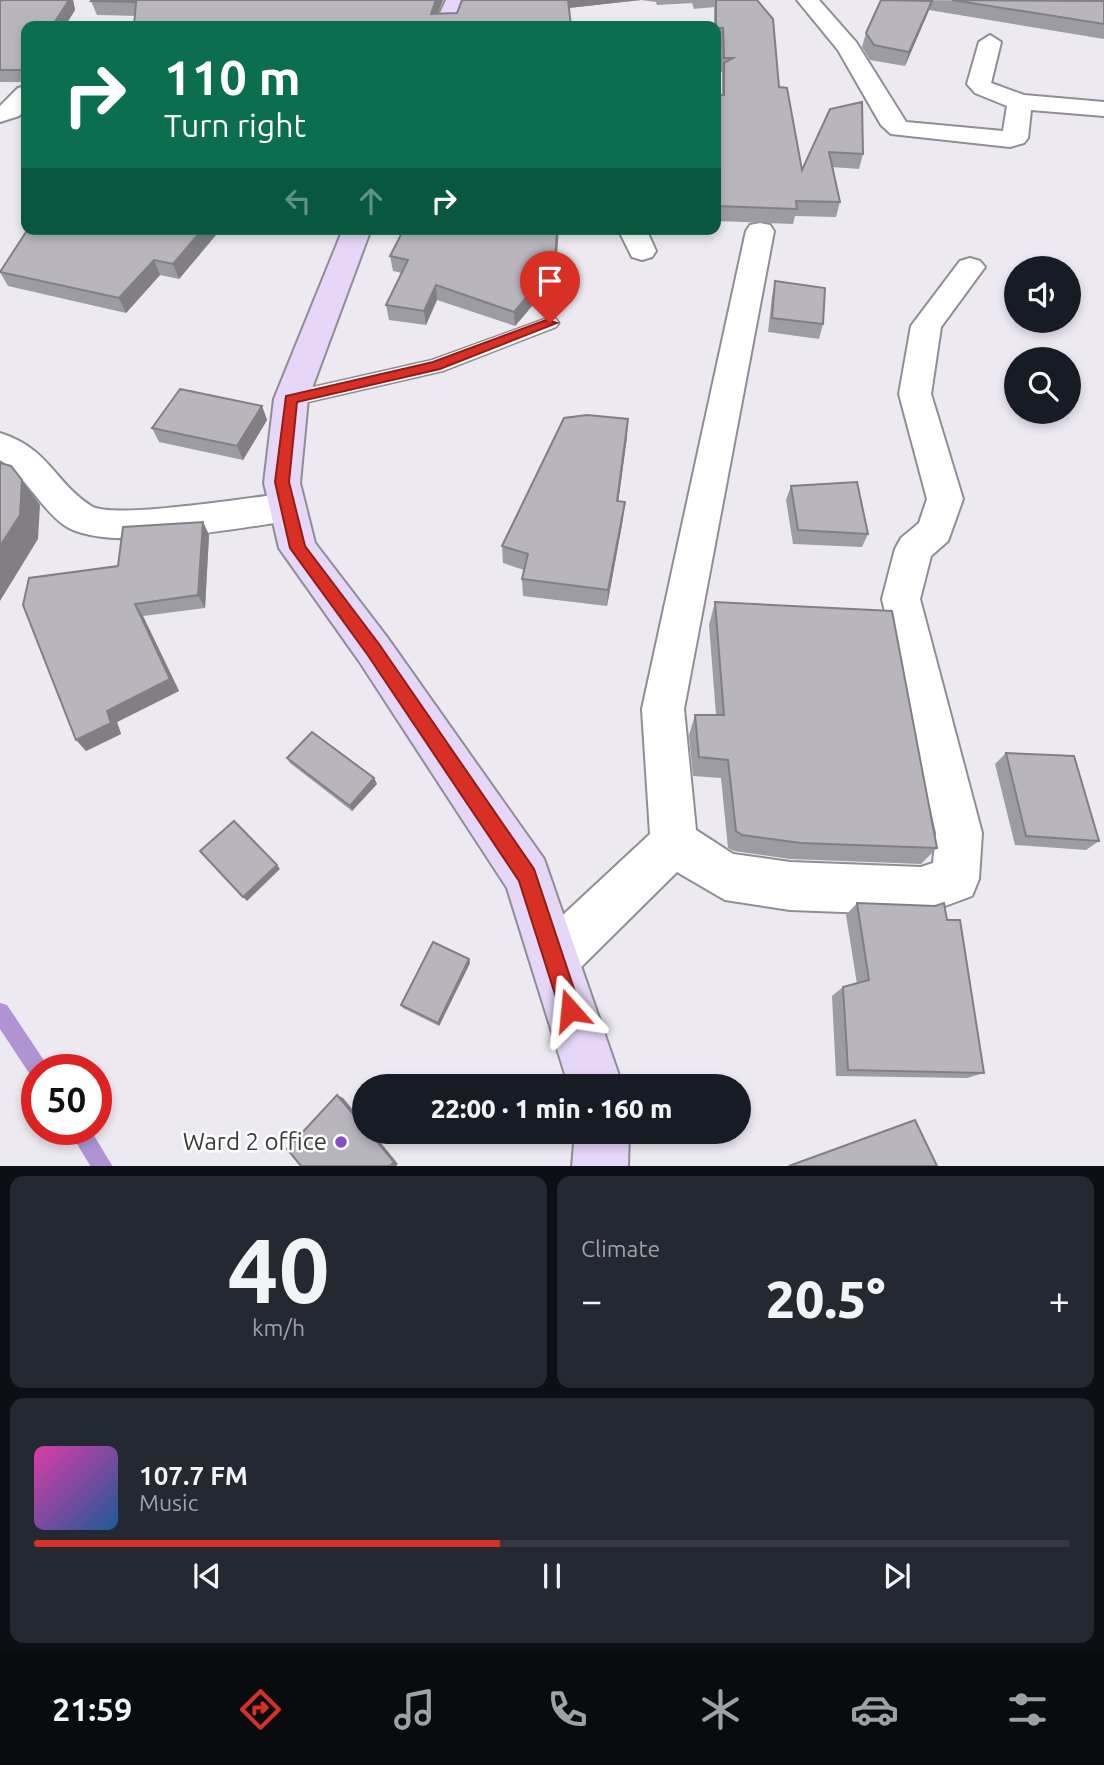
<!DOCTYPE html>
<html lang="en">
<head>
<meta charset="utf-8">
<style>
	body { margin:0; font-family:Ubuntu,sans-serif; background:#242831; color:#f1f3f6; height:100vh; display:flex; flex-direction:column; font-size:26px; white-space:nowrap }
	* { box-sizing:border-box; margin:0 }
	p { font-size:23px; color:#9ea1a6 }
	.icon { flex:none; width:38px; height:38px; fill:none; stroke:currentColor; stroke-width:2; stroke-linecap:round; stroke-linejoin:round }
	.map { position:relative; height:1166px; overflow:hidden }
	.drawer { display:flex; flex-direction:column; gap:10px; padding:10px; background:#0d0f14; flex:1 }
	.drawer>* { flex:none }
	.banner { position:absolute; left:21px; top:21px; width:700px; height:214px; border-radius:14px; box-shadow:0 4px 10px #0003; background:#0b6e4f; color:#fff; overflow:hidden }
	.fabs { position:absolute; left:1004px; top:256px; display:grid; gap:14px }
	.fabs a { display:grid; place-items:center; width:77px; height:77px; border-radius:50%; background:#171b24; box-shadow:0 4px 10px #0003; font-size:35px }
	.speed { position:absolute; left:21px; top:1054px; display:flex; gap:14px; font-size:35px; font-weight:700; text-align:center }
	.speed>* { display:grid; place-content:center; width:91px; height:91px; border-radius:50%; background:#171b24; box-shadow:0 4px 10px #0003; line-height:1 }
	.speed .limit { border:10px solid #d22; background:#fff; color:#111 }
	.pin { position:absolute; display:grid; place-items:center; width:60px; height:60px; color:#fff; margin:-72px -30px; border-radius:50% 50% 50% 0; rotate:-45deg; box-shadow:0 0 7px #0007 }
	.pin .icon { rotate:45deg }
	.me { position:absolute; width:77px; margin:-38px; rotate:342deg; stroke-linejoin:round; filter:drop-shadow(0 0 5px #0008) }
	.turn { display:flex; align-items:center; gap:24px; height:147px; padding:0 28px; font-size:32px }
	.turn .icon { width:91px; height:91px; stroke-width:2.5 }
	.turn b { display:block; font-size:49px; line-height:60px }
	.lanes { display:flex; align-items:center; height:66px; padding:0 28px; background:#0003; justify-content:center; gap:35px; direction:ltr }
	.lanes .off { opacity:.35 }
	.big { font-size:52px; font-weight:800; line-height:1.1 }
	.drawer .tile { flex:1; display:flex; flex-direction:column; justify-content:center; gap:10px; min-width:0; padding:0 24px; border-radius:14px; background:#242831 }
	.drawer .dial { align-items:center; gap:0 }
	.dial b { font-size:91px; line-height:1 }
	.song { display:flex; align-items:center; gap:21px }
	.cover { width:84px; height:84px; border-radius:10px; background:linear-gradient(135deg,hsl(320 70% 55%),hsl(210 70% 35%)) }
	.played { height:7px; border-radius:4px; background:linear-gradient(90deg,#d93025 45%,#363941 45%) }
	.keys { display:flex; justify-content:space-around; direction:ltr }
	.heat { display:flex; justify-content:space-between; align-items:center; font-size:38px; direction:ltr }
	.drawer .tiles { flex:1; display:grid; gap:10px; grid-template-columns:1fr 1fr }
	.tile:last-child { grid-column:span 2 }
	.trip { position:absolute; left:352px; top:1074px; width:399px; height:70px; border-radius:35px; background:#171b24; box-shadow:0 4px 10px #0003; font-weight:800; line-height:70px; text-align:center }
	.tab-bar { display:flex; height:112px; justify-content:space-around; align-items:center; background:#090b0e; color:#9ea1a6 }
	.tab-bar .icon { width:49px; height:49px }
	.tab-bar .selected { color:#d93025 }
	.tab-bar b { font-size:32px; color:#f1f3f6 }
	.map>svg:first-child { display:block }
</style>
</head>
<body>
<div class="map">
<svg width="1104" height="1167" viewBox="0 0 1104 1167">
	<rect width="100%" height="100%" fill="#ece9f1"/>
	<g fill="none" stroke-linecap="round" stroke-linejoin="round">
		<g fill="#af93d3" fill-rule="evenodd">
			<path d="M0 1003 7 1005 45 1062 48 1069H37V1078L31 1076 0 1029Z"/>
			<path d="M68 1129H90L113 1167H91Z"/>
		</g>
		<g stroke="#908d94" stroke-width="3">
			<path id="service" d="M550 317 556 319 559 323 556 327 443 371 291 406 281 399 291 392 432 360Z"/>
		</g>
		<g stroke="#908d94" stroke-width="4">
			<g id="minor">
				<path d="M797 0H819L856 42 906 122 1003 131 1007 106 975 93 967 84 979 42 990 35 1001 42 991 83 1024 95 1104 102V116L1031 110 1028 138 1024 143 1010 147 891 134 881 125 838 50Z"/>
				<path d="M26 86V108L19 116 0 122V106L18 88Z"/>
				<path d="M760 223 770 225 774 231 684 709 696 830 733 854 790 862 921 867 933 863 936 833 882 599 895 549 901 538 919 523 927 499 899 394 911 326 960 261 970 258 980 261 985 267 941 327 931 394 963 499 948 541 931 556 920 599 982 833 979 879 972 896 921 915 790 910 725 900 677 872 572 976 554 983 536 976 529 958 536 940 650 834 642 709 746 231 750 225Z"/>
				<path d="M618 229H646L656 251 652 257 642 260 632 257Z"/>
				<path d="M0 433C50 449 53 481 91 506 113 520 255 497 288 493L301 497 306 507 301 517 288 521C237 528 106 554 64 525 39 507 27 477 0 460Z"/>
			</g>
		</g>
		<g stroke="#908d94" stroke-width="4">
			<g id="secondary">
				<path d="M446 0H468L456 26H434Z"/>
				<path d="M343 229H371L308 399 300 483 315 543 387 637 544 859 623 1087H569L507 888 359 661 279 548 264 483 274 399Z"/>
				<path d="M575 1132H629L628 1167H572Z"/>
			</g>
		</g>
		<use href="#service" fill="#fff" fill-rule="evenodd"/>
		<use href="#minor" fill="#fff" fill-rule="evenodd"/>
		<use href="#secondary" fill="#e6d6f7" fill-rule="evenodd"/>
	</g>
	<g fill="#9e9ca3">
		<path d="M3 0H73L75 10 65 26H26V82H0V1Z"/>
		<path d="M92 0H443L438 14 457 13 462 0H757L779 87 802 170 830 109 863 154 859 169 832 167 840 202 836 217 795 216 793 224 716 221V95H722V72H721V42H716V26H714V7L694 9 692 3 657 5 656 2 641 0 569 8 571 26 97 15 91 1Z"/>
		<path d="M881 0 1104 1V39L929 10 905 66 870 60 862 47 866 33Z"/>
		<path d="M221 229 179 279 160 275 126 313 8 286 0 272Z"/>
		<path d="M390 256 555 279 515 326 437 300 426 325 389 320 386 305 402 273 393 271Z"/>
		<path d="M775 281 823 324 819 339 768 332 772 296Z"/>
		<path d="M262 406 267 420 243 460 159 442 152 428Z"/>
		<path d="M627 437 618 501 623 519 607 606 523 596 522 579 524 570 503 563 502 546Z"/>
		<path d="M791 486 868 534 862 547 793 544 786 500Z"/>
		<path d="M203 522 209 535 205 608 143 616 179 691 117 722 121 734 86 751 118 566Z"/>
		<path d="M715 602 937 848 921 864 790 859 734 851 728 848 721 778 693 776 689 735 695 715H716L709 625Z"/>
		<path d="M1006 753 1099 841 1086 850 1015 845 995 764Z"/>
		<path d="M287 758 374 778 377 784 352 811 290 763Z"/>
		<path d="M857 903 947 920 984 1073 967 1078 836 1076 832 996 843 987 857 984 846 915Z"/>
		<path d="M470 963 439 1026 403 1008 401 1005Z"/>
		<path d="M915 1120 937 1166H787L905 1123Z"/>
	</g>
	<g fill="#817f84">
		<path d="M69 0H73L75 10 65 26H52Z"/>
		<path d="M436 0H443L433 26 431 14Z"/>
		<path d="M568 0H641L568 8Z"/>
		<path d="M932 1 927 15 905 66 909 52Z"/>
		<path d="M26 65V77L23 70Z"/>
		<path d="M203 229H221L179 279 173 264Z"/>
		<path d="M557 229H559L555 279 515 326 514 312Z"/>
		<path d="M154 260 160 275 126 313 119 298Z"/>
		<path d="M436 285 437 300 426 325 424 311Z"/>
		<path d="M262 406 267 420 243 460 237 446Z"/>
		<path d="M628 419 627 437 616 519 617 501Z"/>
		<path d="M22 480 40 505 38 539 0 601V546Z"/>
		<path d="M625 502 623 519 607 606 608 590Z"/>
		<path d="M203 522 209 535 205 608 198 595Z"/>
		<path d="M135 604 143 616 179 691 117 722 121 734 86 751 76 740 107 711Z"/>
		<path d="M374 778 377 784 352 811 350 806Z"/>
		<path d="M277 865 280 869 247 901 243 897Z"/>
		<path d="M469 959 470 963 439 1026 438 1023Z"/>
		<path d="M337 1095 343 1098 364 1123V1127Z"/>
		<path d="M369 1132H372L398 1164 396 1166H390Z"/>
	</g>
	<g fill="#b8b5bd" stroke="#817f84" stroke-width="2">
		<path d="M3 0H69L52 26H26V65L23 70H0V1Z"/>
		<path d="M92 0H436L431 14 457 13 462 0H568L571 26H134L136 2 91 1Z"/>
		<path d="M716 0H757L773 19 779 87 787 88 802 170 830 109 862 102 863 154 829 152 840 202 796 201 797 209 716 206V95H724V63L733 58H724L723 28H716Z"/>
		<path d="M881 0 932 1 909 52 874 45 866 33Z"/>
		<path d="M952 0 1104 1V24Z"/>
		<path d="M28 229H203L173 264 154 260 119 298 0 272Z"/>
		<path d="M404 229H557L555 264 514 312 436 285 424 311 386 305 408 260 390 256Z"/>
		<path d="M775 281 825 288 823 324 772 318Z"/>
		<path d="M180 389 262 406 237 446 152 428Z"/>
		<path d="M587 415 628 419 617 501 625 502 608 590 522 579 528 554 502 546 564 418Z"/>
		<path d="M0 463 11 466 22 480 20 515 0 546Z"/>
		<path d="M857 482 868 534 798 530 791 486Z"/>
		<path d="M203 522 198 595 135 604 170 679 107 711 111 723 76 740 23 605 29 578 118 566 123 527Z"/>
		<path d="M715 602 892 611 937 848 801 843 742 835 736 831 728 760 699 757 695 715H724Z"/>
		<path d="M312 732 374 778 350 806 287 758Z"/>
		<path d="M1006 753 1074 756 1099 841 1026 836Z"/>
		<path d="M234 821 277 865 243 897 200 851Z"/>
		<path d="M857 903 935 906 944 903 947 920H960L984 1073 848 1070 843 987 869 980Z"/>
		<path d="M433 942 469 959 438 1023 401 1005Z"/>
		<path d="M337 1095 364 1127V1132H369L394 1162 390 1166H301L287 1149Z"/>
		<path d="M915 1120 937 1166H789Z"/>
	</g>
	<path fill="#d93025" stroke="#8d1f18" stroke-width="2" d="M546 320 557 323 440 369 297 402 289 482 305 546 379 644 534 869 581 1010 578 1017 570 1020 563 1017 560 1010 519 881 367 654 290 548 275 482 286 396 433 362Z"/>
	<circle fill="#884cc3" stroke="#fff" stroke-width="2.5" cx="341" cy="1142" r="7"/>
	<g text-anchor="middle" stroke-width="5" stroke-linejoin="round" paint-order="stroke">
		<g font-size="24" fill="#3b3a3d" stroke="#fff" text-anchor="end">
			<text x="327" y="1150">Ward 2 office</text>
		</g>
	</g>
</svg>
<div class="fabs">
<a><svg class="icon" aria-label="sound" viewBox="0 0 24 24"><path d="M4 9h4l5-4v14l-5-4H4zM17 9q2 3 0 6"/></svg></a>
<a><svg class="icon" aria-label="search" viewBox="0 0 24 24"><circle cx="10" cy="10" r="6"/><path d="M15 15l6 6"/></svg></a>
</div>
<div class="speed"><div class="limit">50</div></div>
<div class="pin" style="left:550px;top:323px;background:#d93025"><svg class="icon" aria-label="arrive" viewBox="0 0 24 24"><path d="M6 21V4h12l-3 4 3 4H6"/></svg></div>
<svg class="me" style="left:570px;top:1010px" viewBox="-20 -20 40 40"><path d="M0-17L14 15 0 8-14 15z" fill="#d93025" stroke="#fff" stroke-width="4"/></svg>
<div class="trip">22:00 · 1 min · 160 m</div>
<div class="banner">
<div class="turn"><svg class="icon" aria-label="right" viewBox="0 0 24 24"><path d="M7 20v-9h11M14 6l5 5-5 5"/></svg><div><b>110 m</b>Turn right</div></div>
<div class="lanes"><svg class="icon off" aria-label="left" viewBox="0 0 24 24"><path d="M17 20v-9H6M10 6l-5 5 5 5"/></svg><svg class="icon off" aria-label="ahead" viewBox="0 0 24 24"><path d="M12 20V5M6 11l6-6 6 6"/></svg><svg class="icon" aria-label="right" viewBox="0 0 24 24"><path d="M7 20v-9h11M14 6l5 5-5 5"/></svg></div>
</div>
</div>
<section class="drawer">
<div class="tiles">
<div class="tile dial"><b>40</b><p>km/h</p></div>
<div class="tile"><p>Climate</p>
<div class="heat"><a>−</a><b class="big">20.5°</b><a>+</a></div>
</div>
<div class="tile">
<div class="song"><i class="cover"></i><div><b>107.7 FM</b><p>Music</p></div></div>
<div class="played"></div>
<div class="keys"><svg class="icon" aria-label="previous" viewBox="0 0 24 24"><path d="M18 5L8 12l10 7zM5 5v14"/></svg><svg class="icon" aria-label="pause" viewBox="0 0 24 24"><path d="M8 5v14M16 5v14"/></svg><svg class="icon" aria-label="next" viewBox="0 0 24 24"><path d="M6 5l10 7-10 7zM19 5v14"/></svg></div>
</div>
</div>
</section>
<nav class="tab-bar">
<b>21:59</b>
<svg class="icon selected" aria-label="directions" viewBox="0 0 24 24"><path d="M12 3l9 9-9 9-9-9zM9 14v-3h6M13 9l2 2-2 2"/></svg>
<svg class="icon" aria-label="music" viewBox="0 0 24 24"><path d="M9 18V5l10-2v13"/><circle cx="6" cy="18" r="3"/><circle cx="16" cy="16" r="3"/></svg>
<svg class="icon" aria-label="phone" viewBox="0 0 24 24"><path d="M5 4h4l2 5-3 2q2 4 5 5l2-3 5 2v4C11 20 4 13 5 4z"/></svg>
<svg class="icon" aria-label="climate" viewBox="0 0 24 24"><path d="M12 3v18M4 7l16 10M4 17L20 7"/></svg>
<svg class="icon" aria-label="car" viewBox="0 0 24 24"><path d="M5 17H2v-5l4-1 3-4h7l3 4 3 1v5h-3M9 17h6M6 11h13"/><circle cx="7" cy="17" r="2"/><circle cx="17" cy="17" r="2"/></svg>
<svg class="icon" aria-label="filters" viewBox="0 0 24 24"><path d="M4 7h16M4 17h16"/><circle cx="9" cy="7" r="2"/><circle cx="15" cy="17" r="2"/></svg>
</nav>
</body>
</html>
